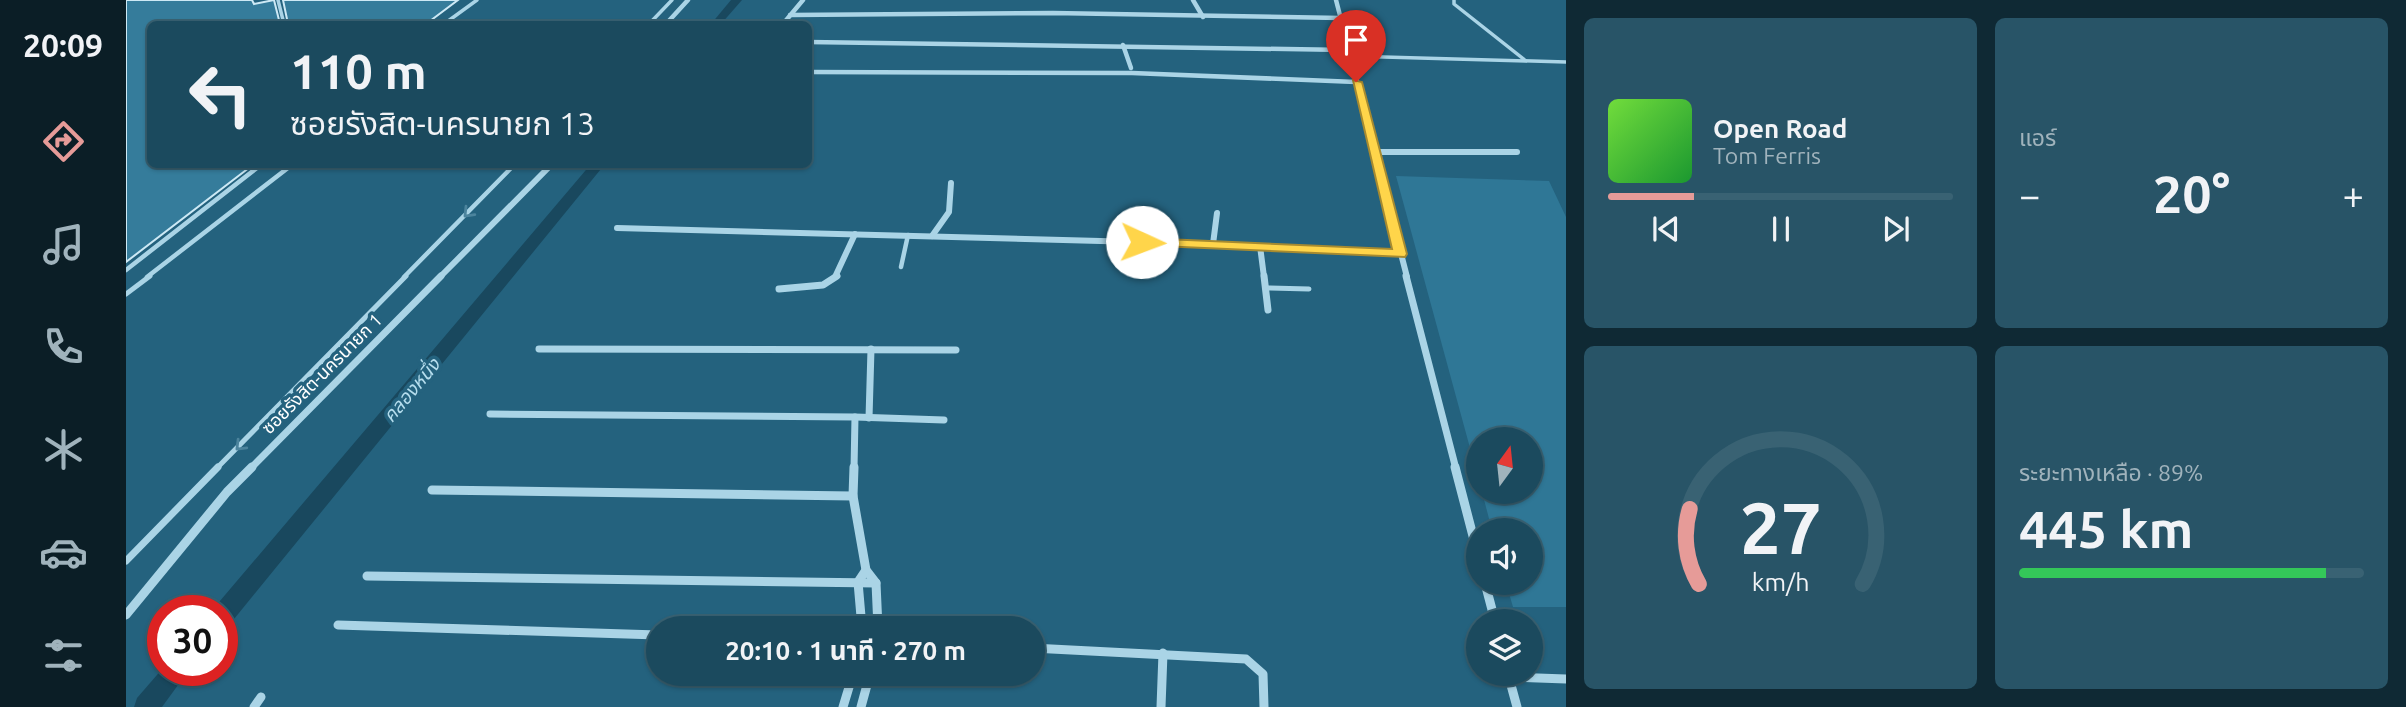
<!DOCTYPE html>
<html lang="th">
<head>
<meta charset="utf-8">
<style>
	body { margin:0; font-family:Ubuntu,"Noto Sans Thai",sans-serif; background:#285467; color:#f1f3f6; height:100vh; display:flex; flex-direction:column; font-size:26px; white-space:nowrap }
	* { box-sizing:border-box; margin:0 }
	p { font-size:23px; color:#a0b3bc }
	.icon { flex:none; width:38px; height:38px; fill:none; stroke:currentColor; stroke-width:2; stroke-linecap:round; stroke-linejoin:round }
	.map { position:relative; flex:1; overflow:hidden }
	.panel { display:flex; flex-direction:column; gap:18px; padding:18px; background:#0f2934; width:840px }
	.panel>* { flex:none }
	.guide { position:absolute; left:21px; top:21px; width:665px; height:147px; border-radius:10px; box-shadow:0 2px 5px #0004,0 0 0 2px #396273; background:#1b4a5e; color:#f1f3f6; overflow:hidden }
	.needle { width:46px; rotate:15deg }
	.fabs { position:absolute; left:1340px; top:427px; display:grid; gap:14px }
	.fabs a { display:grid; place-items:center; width:77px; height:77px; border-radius:50%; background:#1b4a5e; box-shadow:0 2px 5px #0004,0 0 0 2px #396273; font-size:35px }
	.speed { position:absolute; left:21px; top:595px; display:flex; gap:14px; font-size:35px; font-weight:700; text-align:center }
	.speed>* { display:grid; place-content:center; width:91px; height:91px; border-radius:50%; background:#1b4a5e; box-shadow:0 2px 5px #0004,0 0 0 2px #396273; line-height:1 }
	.speed .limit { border:10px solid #d22; background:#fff; color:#111 }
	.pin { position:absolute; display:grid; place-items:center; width:60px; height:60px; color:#fff; margin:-72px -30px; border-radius:50% 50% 50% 0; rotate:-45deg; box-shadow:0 0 7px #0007 }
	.pin .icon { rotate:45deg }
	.me { position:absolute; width:77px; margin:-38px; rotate:92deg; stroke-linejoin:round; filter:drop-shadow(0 0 5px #0008) }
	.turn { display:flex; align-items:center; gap:24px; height:147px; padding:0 28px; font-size:32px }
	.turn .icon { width:91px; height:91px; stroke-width:2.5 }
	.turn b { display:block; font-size:49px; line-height:60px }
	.big { font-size:52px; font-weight:700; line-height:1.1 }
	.panel .widget { flex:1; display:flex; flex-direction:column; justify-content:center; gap:10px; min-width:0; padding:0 24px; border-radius:10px; background:#285467 }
	.panel .dial { align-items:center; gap:0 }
	.dial svg { height:182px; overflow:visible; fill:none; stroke:#396273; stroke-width:7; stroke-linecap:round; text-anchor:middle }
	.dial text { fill:#f1f3f6; stroke:none }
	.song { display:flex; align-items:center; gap:21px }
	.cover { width:84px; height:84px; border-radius:10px; background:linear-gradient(135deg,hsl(100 70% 55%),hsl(130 70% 35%)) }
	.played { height:7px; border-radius:4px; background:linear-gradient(90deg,#e69b98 25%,#396273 25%) }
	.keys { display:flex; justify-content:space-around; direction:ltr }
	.heat { display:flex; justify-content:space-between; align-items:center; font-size:38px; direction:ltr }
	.charge { height:10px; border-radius:5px; background:linear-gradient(90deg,#34c759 89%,#396273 0) }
	.panel .tiles { flex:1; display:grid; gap:18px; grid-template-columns:repeat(2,1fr) }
	.trip { position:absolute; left:520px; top:616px; width:399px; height:70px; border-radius:35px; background:#1b4a5e; box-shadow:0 2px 5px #0004,0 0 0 2px #396273; font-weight:700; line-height:70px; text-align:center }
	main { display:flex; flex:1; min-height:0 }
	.tab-bar { display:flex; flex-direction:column; width:126px; justify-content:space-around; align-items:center; background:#0b1e26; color:#a0b3bc }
	.tab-bar .icon { width:49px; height:49px }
	.tab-bar .current { color:#e69b98 }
	.tab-bar b { font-size:32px; color:#f1f3f6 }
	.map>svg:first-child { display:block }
</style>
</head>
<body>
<main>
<nav class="tab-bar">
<b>20:09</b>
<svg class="icon current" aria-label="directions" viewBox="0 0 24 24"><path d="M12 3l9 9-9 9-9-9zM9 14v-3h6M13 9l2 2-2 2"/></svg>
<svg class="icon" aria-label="music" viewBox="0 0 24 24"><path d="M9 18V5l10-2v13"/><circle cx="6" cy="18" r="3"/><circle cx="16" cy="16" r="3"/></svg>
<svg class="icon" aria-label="phone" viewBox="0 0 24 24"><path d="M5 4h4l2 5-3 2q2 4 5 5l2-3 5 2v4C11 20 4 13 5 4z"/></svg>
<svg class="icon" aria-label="climate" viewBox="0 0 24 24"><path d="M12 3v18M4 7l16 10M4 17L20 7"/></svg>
<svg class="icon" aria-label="car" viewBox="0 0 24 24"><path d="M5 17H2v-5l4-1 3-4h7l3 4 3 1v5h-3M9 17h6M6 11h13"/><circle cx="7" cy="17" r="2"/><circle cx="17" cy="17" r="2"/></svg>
<svg class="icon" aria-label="filters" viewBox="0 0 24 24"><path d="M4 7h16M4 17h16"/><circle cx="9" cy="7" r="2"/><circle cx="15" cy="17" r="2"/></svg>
</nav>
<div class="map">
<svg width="1440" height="707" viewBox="0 0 1440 707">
	<rect width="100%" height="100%" fill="#24627e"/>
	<path fill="#2f7796" d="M1270 176 1423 181 1440 217V607H1387L1380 583H1405V530H1366L1356 492H1405V439H1353V481Z"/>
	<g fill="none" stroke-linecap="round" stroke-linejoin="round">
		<g fill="#19485e" fill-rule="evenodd">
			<path d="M605 0H616L595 24H585Z"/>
			<path d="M465 164H479L104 624 96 627V611H87L88 608Z"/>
			<path d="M37 668 63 670 36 707H8L11 698Z"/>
		</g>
	</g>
	<g fill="#357c9b" stroke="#cde9f5" stroke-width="2">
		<path d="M0 0H126L128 4 148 0 154 24H24V164H128L0 262Z"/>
		<path d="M157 0H332L300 24H162Z"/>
	</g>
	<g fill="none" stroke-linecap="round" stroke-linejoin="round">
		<g stroke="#aad4e6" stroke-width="3.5">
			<path d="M152 0 158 24"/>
			<path d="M1328 0V4L1400 61"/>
			<path d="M318 24 351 0"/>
			<path d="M523 24 546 0"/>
			<path d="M1222 56 1440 62"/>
		</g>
		<g stroke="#aad4e6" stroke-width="4.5">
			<path d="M775 267 782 235"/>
			<path d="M0 270 136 164"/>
			<path d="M21 277 167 164"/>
			<path d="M278 277 389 164"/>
		</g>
		<g stroke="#aad4e6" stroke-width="5">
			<path d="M1141 288 1183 289"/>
			<path d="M0 294 24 276"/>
			<path d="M90 469 280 276"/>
		</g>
		<path stroke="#aad4e6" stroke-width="7" d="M0 561 92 467"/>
		<g stroke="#aad4e6" stroke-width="4.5">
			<path d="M1067 0 1077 17"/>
			<path d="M1210 0 1242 124"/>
			<path d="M664 15 927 13 1215 18"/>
			<path d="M540 24 562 0"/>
			<path d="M657 24 677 0"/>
			<path d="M682 42 1221 50"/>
			<path d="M997 45 1005 68"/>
			<path d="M682 72 1006 73 1230 82"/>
		</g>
		<g stroke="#aad4e6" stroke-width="6">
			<path d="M1241 122 1281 277"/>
			<path d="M1248 152H1391"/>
			<path d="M491 228 1087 244 1274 253"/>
			<path d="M806 236 823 212 825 183"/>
			<path d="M1087 244 1091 213"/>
			<path d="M1134 246 1138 277"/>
			<path d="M314 277 426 164"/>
			<path d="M709 277 729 234"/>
		</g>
		<g stroke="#aad4e6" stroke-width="7">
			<path d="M1138 276 1142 310"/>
			<path d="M1280 276 1330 469"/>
			<path d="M653 289 697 285 711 276"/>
			<path d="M413 349 830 350"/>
			<path d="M364 414 729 417 728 469"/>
			<path d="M729 417 818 420"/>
			<path d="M743 418 745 349"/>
			<path d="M124 469 315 276"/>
		</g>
		<g stroke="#aad4e6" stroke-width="9">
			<path d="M728 467 727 496 740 570 750 583 752 628"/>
			<path d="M1329 467 1353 559"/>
			<path d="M306 490 727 496"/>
			<path d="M241 576 750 583"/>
			<path d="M1359 583 1369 621"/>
			<path d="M0 615 101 492 126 467"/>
			<path d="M212 625 532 635"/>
			<path d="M736 628 732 582 740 570"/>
			<path d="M906 648 1120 659 1137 674 1138 707"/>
			<path d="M1382 674 1391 707"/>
			<path d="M1383 677 1440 679"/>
			<path d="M128 707 135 697"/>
			<path d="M717 707 727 674"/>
			<path d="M735 707 744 674"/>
			<path d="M1035 707 1037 653"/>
		</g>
	</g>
	<defs><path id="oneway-chevron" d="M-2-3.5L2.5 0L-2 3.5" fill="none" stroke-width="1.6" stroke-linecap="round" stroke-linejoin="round" transform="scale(1.75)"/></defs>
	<g stroke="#4c849d">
		<use href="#oneway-chevron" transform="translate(342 213) rotate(134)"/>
		<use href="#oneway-chevron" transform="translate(114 446) rotate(135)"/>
	</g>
	<path fill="#ffd54a" stroke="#a68a30" stroke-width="2" d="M1227 80 1236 82 1281 254 1279 257 1011 245 1009 242 1016 238 1266 249Z"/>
	<g text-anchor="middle" stroke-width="7" stroke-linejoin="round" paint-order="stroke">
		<g font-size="18" fill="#fff" stroke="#24627e">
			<text transform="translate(196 374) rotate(-45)" y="6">ซอยรังสิต-นครนายก 1</text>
		</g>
		<g font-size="19" font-style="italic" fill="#b5dded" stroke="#24627e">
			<text transform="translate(285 390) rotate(-50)" y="7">คลองหนึ่ง</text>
		</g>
	</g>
</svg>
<div class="fabs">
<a><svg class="needle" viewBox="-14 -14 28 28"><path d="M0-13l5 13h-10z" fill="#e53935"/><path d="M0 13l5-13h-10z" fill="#a0b3bc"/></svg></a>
<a><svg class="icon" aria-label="sound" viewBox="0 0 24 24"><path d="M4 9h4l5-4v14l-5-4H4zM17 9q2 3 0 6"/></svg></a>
<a><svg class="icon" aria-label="layers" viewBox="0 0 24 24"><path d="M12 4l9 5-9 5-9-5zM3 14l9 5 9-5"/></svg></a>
</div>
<div class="speed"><div class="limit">30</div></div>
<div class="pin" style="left:1230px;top:82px;background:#d93025"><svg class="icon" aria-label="arrive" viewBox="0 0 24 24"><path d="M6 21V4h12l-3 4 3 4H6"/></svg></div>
<svg class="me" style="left:1016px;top:242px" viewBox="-20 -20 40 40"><circle r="19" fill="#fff"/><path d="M0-13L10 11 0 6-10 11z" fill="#ffd54a"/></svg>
<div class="trip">20:10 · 1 นาที · 270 m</div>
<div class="guide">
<div class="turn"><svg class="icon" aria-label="left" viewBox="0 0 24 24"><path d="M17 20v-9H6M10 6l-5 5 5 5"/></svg><div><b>110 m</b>ซอยรังสิต-นครนายก 13</div></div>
</div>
</div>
<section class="panel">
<div class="tiles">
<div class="widget">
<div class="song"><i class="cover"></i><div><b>Open Road</b><p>Tom Ferris</p></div></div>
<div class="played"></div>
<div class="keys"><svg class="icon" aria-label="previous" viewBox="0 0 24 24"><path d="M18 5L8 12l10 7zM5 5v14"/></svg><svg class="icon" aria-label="pause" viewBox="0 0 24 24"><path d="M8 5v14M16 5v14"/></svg><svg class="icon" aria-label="next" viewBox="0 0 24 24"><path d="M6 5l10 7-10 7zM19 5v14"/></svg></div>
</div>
<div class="widget"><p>แอร์</p>
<div class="heat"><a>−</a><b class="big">20°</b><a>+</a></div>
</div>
<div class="widget dial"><svg viewBox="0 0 100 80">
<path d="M14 69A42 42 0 1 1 86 69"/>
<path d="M14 69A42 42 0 0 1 10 36" stroke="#e69b98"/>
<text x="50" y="56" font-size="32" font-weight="700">27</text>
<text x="50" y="72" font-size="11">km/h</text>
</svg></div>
<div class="widget"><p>ระยะทางเหลือ · 89%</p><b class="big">445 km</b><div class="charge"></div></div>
</div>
</section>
</main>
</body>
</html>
